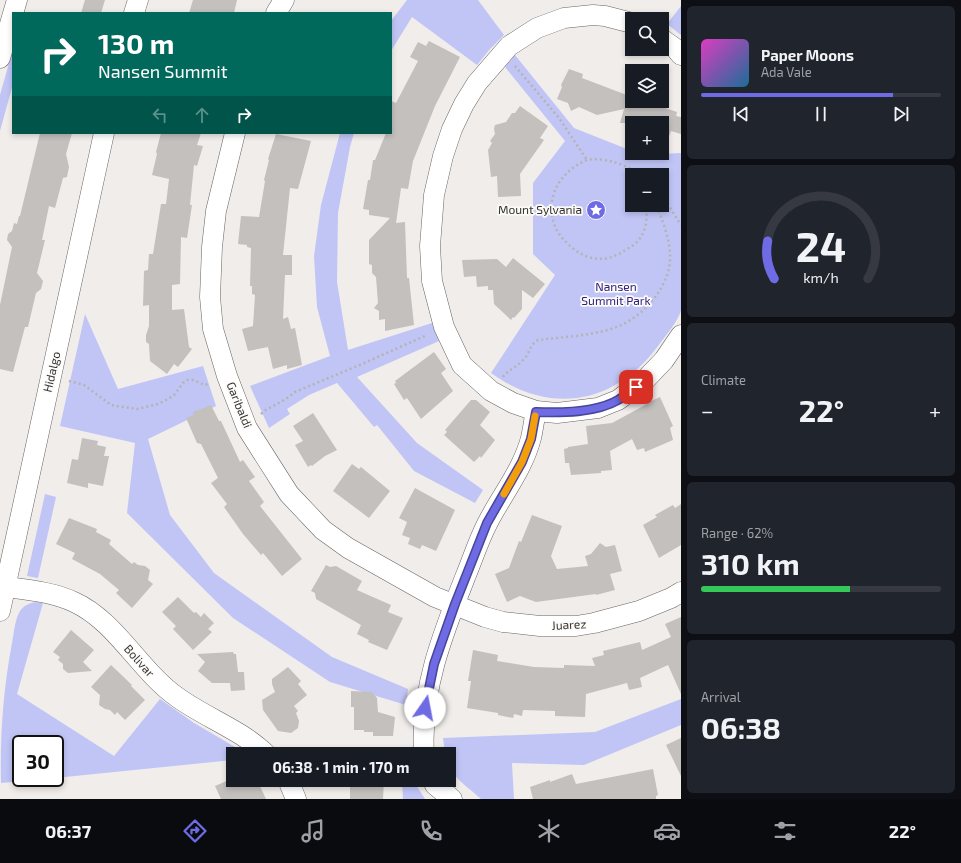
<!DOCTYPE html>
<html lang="en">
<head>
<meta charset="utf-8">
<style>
	body { margin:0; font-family:"Exo 2",sans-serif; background:#20242c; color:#f1f3f6; height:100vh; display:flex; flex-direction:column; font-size:15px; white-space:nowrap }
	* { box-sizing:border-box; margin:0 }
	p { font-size:13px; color:#9ea1a6 }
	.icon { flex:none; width:22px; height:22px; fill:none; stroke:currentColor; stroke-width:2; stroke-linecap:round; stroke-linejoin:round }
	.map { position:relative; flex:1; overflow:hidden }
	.panel { display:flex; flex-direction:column; gap:6px; padding:6px; background:#0d0f14; width:280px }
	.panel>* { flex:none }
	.guide { position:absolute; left:12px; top:12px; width:380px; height:122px; border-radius:0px; box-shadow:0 2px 6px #0003; background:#00695c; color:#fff; overflow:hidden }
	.controls { position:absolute; left:625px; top:12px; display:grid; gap:8px }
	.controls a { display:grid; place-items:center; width:44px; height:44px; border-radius:0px; background:#171b24; box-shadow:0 2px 6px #0003; font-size:20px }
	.speed { position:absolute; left:12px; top:735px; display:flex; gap:8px; font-size:20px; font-weight:700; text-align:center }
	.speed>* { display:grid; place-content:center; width:52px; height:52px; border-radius:50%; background:#171b24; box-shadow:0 2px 6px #0003; line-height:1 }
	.speed .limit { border:2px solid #111; border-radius:6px; background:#fff; color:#111 }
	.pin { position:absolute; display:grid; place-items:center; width:34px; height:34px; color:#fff; margin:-17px; border-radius:8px; box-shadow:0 2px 6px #0006 }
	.me { position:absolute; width:44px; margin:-22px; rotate:12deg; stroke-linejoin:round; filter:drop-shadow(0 0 3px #0008) }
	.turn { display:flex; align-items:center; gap:14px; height:84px; padding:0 20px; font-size:18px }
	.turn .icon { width:52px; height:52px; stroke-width:2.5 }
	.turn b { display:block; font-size:28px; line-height:34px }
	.lanes { display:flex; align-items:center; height:38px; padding:0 20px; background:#0003; justify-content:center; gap:20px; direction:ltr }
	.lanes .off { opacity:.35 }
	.big { font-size:30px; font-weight:700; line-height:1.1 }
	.panel .tile { flex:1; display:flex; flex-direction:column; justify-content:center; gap:6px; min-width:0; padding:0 14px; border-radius:6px; background:#20242c }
	.panel .dial { align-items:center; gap:0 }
	.dial svg { height:104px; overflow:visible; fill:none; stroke:#363941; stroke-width:7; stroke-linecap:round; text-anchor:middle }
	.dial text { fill:#f1f3f6; stroke:none }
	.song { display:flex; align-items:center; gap:12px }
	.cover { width:48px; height:48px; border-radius:6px; background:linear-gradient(135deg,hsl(310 70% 55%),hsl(200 70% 35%)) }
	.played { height:4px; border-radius:2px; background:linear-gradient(90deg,#6e6be5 80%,#363941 80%) }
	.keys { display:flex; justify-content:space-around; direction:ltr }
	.heat { display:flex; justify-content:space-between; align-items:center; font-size:22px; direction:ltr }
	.charge { height:6px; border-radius:3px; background:linear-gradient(90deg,#34c759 62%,#363941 0) }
	.trip { position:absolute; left:226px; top:747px; width:230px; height:40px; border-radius:0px; background:#171b24; box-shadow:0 2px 6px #0003; font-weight:700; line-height:40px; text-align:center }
	.dock { display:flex; height:64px; justify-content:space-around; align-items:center; background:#090b0e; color:#9ea1a6 }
	.dock .icon { width:28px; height:28px }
	.dock .current { color:#6e6be5 }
	.dock b { font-size:18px; color:#f1f3f6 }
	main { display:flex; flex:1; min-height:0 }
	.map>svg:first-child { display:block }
</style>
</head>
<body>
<main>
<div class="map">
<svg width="681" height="799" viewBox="0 0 681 799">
	<rect width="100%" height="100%" fill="#f0edeb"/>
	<g fill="#c0c5f6" fill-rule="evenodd">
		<path d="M407 0H478L504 35 490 49 477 65 412 17 391 51V21Z"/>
		<path d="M681 6V35L667 24Z"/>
		<path d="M13 49V84L0 131V95Z"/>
		<path d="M515 55 574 128 632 151V153L642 155 681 153C681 191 681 229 681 268 681 278 681 302 681 310 679 320 664 338 658 346 615 404 551 416 491 373L555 275 533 254V183L565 141 505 67ZM632 175H662V205H632Z"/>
		<path d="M340 133H354L350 147 338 213 337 282 348 350 432 323 439 341 357 377 417 443 483 490 475 503 414 471 377 425 374 427 337 383 309 395 287 409 290 414 269 428 250 386 330 356 317 307 314 256 321 205Z"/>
		<path d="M85 314 118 389 203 366 216 406 148 439 170 515 214 573 332 657 408 689 406 705 330 682 233 618 127 513 135 443 60 426Z"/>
		<path d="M45 494 56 497 38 578 27 576Z"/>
		<path d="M36 602 43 603 17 694 114 756 160 699 194 723 247 754H233V760L55 778V744H21V778H54L1 783C0 735 3 691 12 643 14 633 15 619 20 611 24 605 30 603 36 602Z"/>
		<path d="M681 699V725L584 765 512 763 514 799H481C472 790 451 777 449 764 449 761 449 757 449 754H445L443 738 595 732Z"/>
		<path d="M402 780H413L425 799H403Z"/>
	</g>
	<g fill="#c3c0be">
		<path d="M85 0H105L101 13H81Z"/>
		<path d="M193 0H237L234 13H189Z"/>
		<path d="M429 41 460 57 435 106 413 161 408 189 401 188 396 223 405 222 407 278H409L414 325 385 331V319L379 320V311L374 308 378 303 376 277 372 273V265L369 264V240L390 218 369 215V210L363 209 368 180H370L373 160H375L386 133H391V101L396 103 418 61 410 57 418 42 426 46Z"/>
		<path d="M569 69 583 74 582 78 632 97V101H645L677 112 676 116 681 117V134L671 131 664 149H662V123H620L624 109 597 115 579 107 571 111 568 103 557 99 562 87 561 85Z"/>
		<path d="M520 106 548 126 540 138 544 140 520 174 521 196 498 197 497 176 491 177 488 150 492 143 490 141 495 134 494 129 495 125 506 122 512 113H515Z"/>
		<path d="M40 133H72L66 154 69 167 67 177 63 178 55 208 49 206 42 240H45L37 273 43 281 41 289 36 293 28 327H25L13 372 0 369V305L12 247 7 240 8 234 12 231 14 223 17 224 19 216H20Z"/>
		<path d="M161 133H201L197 145 203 146 197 166 194 165 190 205H192L187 238 181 237 180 284 172 285V310L184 309 189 347 192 349 178 367 174 364 167 374 150 361 149 344 146 342V335L149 326V305L143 306 144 271 148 270 149 254H153L161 204H166L169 179 152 175 157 154 156 152Z"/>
		<path d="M276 134 311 141 298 189 290 188 283 255H292V275H285L283 319 288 317 291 329 295 328 302 365 287 369V365L273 369 268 347 248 351 242 329 253 326 255 295 252 294V286H250L251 248 247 247V245L238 244 241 216 259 217 265 181 264 180 269 160 268 159Z"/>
		<path d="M513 258 545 284 533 298 522 290V309L514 318 513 317 511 320 494 304 493 290H488V286L477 287 476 276 464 277 462 260 497 259 506 267Z"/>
		<path d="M434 352 446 369 441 373 453 391 421 419 407 398 404 400 394 384 396 383 395 381Z"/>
		<path d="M660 397 673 426 670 428 673 440 645 452 644 448 637 450 632 439 610 451 612 470 601 471V473L571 475 569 463H565L564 449 568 448V447L588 444 586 426 612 423 647 404V403Z"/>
		<path d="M471 400H476L490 412 480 425 495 440 481 458 480 456 474 462 444 435 447 432 445 430Z"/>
		<path d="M211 405 219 421H221L240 462 243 460 255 477 249 481 264 502 260 506 302 559 282 576 263 553 261 555 243 534 224 507 227 504 211 483 218 478 201 444 197 443 186 418 194 415 193 412Z"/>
		<path d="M313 413 337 450 325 456 312 466 311 465 308 467 295 445 303 441 293 426Z"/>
		<path d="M82 438 98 441 97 445 106 447 104 456H109L103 486 88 483V488L67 483 72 459 78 460Z"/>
		<path d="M352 464 359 469 361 467 390 491 369 518 333 491Z"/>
		<path d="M415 488 455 510 436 551 422 545 420 549 408 544 410 538 402 535 407 522 399 518Z"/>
		<path d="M681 504V545L659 558 643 525 657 517 655 515 673 505 675 508Z"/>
		<path d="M532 515 562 526 551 556 557 569 588 566 585 556 591 554 600 543 606 547 615 545 622 571 610 574 615 590 596 595V594L536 602 520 596 507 602 495 574 509 568 519 541 521 542Z"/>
		<path d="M69 518 97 529 96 532 111 540 109 544 132 564 134 562 138 565 145 566 150 570 148 580 153 584 132 608 116 593 119 590 100 574 72 559 75 553 56 544Z"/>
		<path d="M326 565 330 567 336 566 362 581 357 590 391 605 388 612 403 618 387 650 368 642 369 640 357 634 361 625 316 599 315 593 311 591Z"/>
		<path d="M178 597 194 613 196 612 201 617 204 613 214 623 208 629 212 632 193 650 173 629 176 626 162 612Z"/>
		<path d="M681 617V694L668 665 640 678 642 687 629 690 627 683 586 694 585 717 555 716V711L523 710 522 716 514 714 513 718 498 715V713L467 708 471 681H468L473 650 498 655 497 661 534 667 564 668V665L595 666 592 658 604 655 603 651 640 642 642 650 671 637 665 624Z"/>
		<path d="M71 630 94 650 83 662 92 671 68 673 63 669V664L58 660 60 657 53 652Z"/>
		<path d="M233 652 234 654H236L238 672H244L245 690 231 691 230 683H212L198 671 205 662 197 654Z"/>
		<path d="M111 665 132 685 131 686 145 700 125 720 117 712 115 715 110 710 105 709 99 705 100 695 91 687Z"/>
		<path d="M288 667 301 681 298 684 307 695 294 706 298 711 296 713 299 721 298 728 291 733 278 731 263 710 262 700 275 692 272 684V679Z"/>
		<path d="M351 691 372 692 377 698 378 712 395 717 393 736H373V732H364V730H354V707H351Z"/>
		<path d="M681 738V776L666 745Z"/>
		<path d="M653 769 658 795 656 796V799H533L530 787 550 780V782L572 774 576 784Z"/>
		<path d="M229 780H257L266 799H221L215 786Z"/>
		<path d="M350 780H384L383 799H350Z"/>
	</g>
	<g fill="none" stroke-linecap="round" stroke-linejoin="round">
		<g stroke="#686563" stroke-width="21">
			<g id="minor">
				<path d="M134 13 138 0"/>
				<path d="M276 13 284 0"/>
				<path d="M632 23 605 16 593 15 564 18 537 28 509 46 477 83 464 104 452 129 443 156 434 195 430 246 432 281 444 327 462 365 491 391 513 403 536 411 557 413 598 408 618 400 645 380 664 360 681 335"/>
				<path d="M662 39 676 49 681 55"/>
				<path d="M0 58 17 0"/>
				<path d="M235 133 216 211 212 247 210 297 213 329 227 376 247 428 289 494 323 530 348 548 435 597 485 617 503 622 540 626H576L594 623 639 611 671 598 681 592"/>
				<path d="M6 587C29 590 53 592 74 602 116 621 139 670 177 697 206 718 240 729 266 754"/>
				<path d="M0 611 104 133"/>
				<path d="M424 754C420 690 443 633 466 575 473 558 479 539 488 522 502 495 523 469 531 438 533 430 534 420 536 411"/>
				<path d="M288 780 296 799"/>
				<path d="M433 780 435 785 452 799"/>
			</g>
		</g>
		<g stroke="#b5b3b1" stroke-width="2.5" stroke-dasharray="2 3" stroke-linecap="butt">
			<path d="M515 66 559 118 587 160"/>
			<path d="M638 175C632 168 623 165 614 162 606 160 595 158 587 160 584 161 581 163 579 164 558 176 546 199 554 223 556 230 560 236 565 241 584 261 604 265 627 249 633 246 639 241 642 235 647 226 647 215 646 205"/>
			<path d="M662 195 681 225"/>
			<path d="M503 377C508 370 517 367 523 360 530 354 529 345 538 340 563 337 590 336 614 328 642 319 672 285 670 255 670 240 662 218 656 205"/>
			<path d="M69 381 84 385 111 405 137 409 158 404 168 399 174 395 183 383 187 380H193L205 385 210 383"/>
			<path d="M261 414 264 411 286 399 295 392 362 364 427 335"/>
		</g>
		<use href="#minor" stroke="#fff" stroke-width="20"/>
	</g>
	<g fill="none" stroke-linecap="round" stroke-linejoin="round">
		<g stroke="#484695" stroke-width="10">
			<path id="route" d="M425 708 434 664 455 604 487 523 522 462 531 439 536 412C561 413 596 413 618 400 625 396 630 391 636 387"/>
		</g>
		<use href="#route" stroke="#6e6be5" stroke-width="7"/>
		<path stroke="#f59e0b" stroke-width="7" d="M504 494 522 462 531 439 535 416"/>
	</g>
	<defs>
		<g id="sight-disc" transform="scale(1)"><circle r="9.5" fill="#6e6be5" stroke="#fdfbf8"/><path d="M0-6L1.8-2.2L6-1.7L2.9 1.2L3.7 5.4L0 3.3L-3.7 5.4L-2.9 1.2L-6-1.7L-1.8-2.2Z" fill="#fff"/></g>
	</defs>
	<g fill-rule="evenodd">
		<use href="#sight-disc" x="596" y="210"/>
	</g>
	<g text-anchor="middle" stroke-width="3.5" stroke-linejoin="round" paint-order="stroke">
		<g font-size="12" fill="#353433" stroke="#fdfbf8" text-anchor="end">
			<text x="582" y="214">Mount Sylvania</text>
		</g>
		<g font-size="12" fill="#2d207f" stroke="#fdfbf8">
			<text x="616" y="291">Nansen<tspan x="616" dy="14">Summit Park</tspan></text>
		</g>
		<g font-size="12" fill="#353433" stroke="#fdfbf8">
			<text transform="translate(52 372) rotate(-77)" y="4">Hidalgo</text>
			<text transform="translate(239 405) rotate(68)" y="4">Garibaldi</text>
			<text transform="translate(569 625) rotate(-3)" y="4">Juarez</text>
			<text transform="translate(139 661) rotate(48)" y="4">Bolivar</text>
		</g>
	</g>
</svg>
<div class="controls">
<a><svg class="icon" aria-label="search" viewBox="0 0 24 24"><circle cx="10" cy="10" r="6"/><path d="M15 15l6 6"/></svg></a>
<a><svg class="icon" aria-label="layers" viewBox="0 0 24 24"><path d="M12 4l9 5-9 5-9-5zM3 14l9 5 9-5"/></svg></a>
<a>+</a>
<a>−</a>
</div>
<div class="speed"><div class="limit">30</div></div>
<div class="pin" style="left:636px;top:387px;background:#d93025"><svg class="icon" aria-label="arrive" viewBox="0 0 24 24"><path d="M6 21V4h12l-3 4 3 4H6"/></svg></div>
<svg class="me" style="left:425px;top:708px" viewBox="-20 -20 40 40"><circle r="19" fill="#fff"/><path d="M0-13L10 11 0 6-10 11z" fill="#6e6be5"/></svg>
<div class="trip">06:38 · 1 min · 170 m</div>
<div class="guide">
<div class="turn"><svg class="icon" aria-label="right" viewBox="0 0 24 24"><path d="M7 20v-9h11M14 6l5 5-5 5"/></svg><div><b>130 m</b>Nansen Summit</div></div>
<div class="lanes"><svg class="icon off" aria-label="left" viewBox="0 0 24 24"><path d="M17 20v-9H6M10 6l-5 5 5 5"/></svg><svg class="icon off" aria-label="ahead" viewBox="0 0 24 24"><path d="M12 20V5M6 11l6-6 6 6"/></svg><svg class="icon" aria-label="right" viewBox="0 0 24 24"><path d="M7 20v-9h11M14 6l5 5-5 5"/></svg></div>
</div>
</div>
<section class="panel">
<div class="tile">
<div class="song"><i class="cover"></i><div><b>Paper Moons</b><p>Ada Vale</p></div></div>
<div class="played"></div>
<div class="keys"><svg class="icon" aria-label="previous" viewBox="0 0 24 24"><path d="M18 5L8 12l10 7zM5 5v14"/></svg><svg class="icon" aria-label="pause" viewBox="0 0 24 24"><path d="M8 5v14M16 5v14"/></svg><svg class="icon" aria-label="next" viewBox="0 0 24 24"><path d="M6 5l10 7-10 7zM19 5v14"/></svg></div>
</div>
<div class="tile dial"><svg viewBox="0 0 100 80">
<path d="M14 69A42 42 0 1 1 86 69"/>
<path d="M14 69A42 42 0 0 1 9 40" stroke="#6e6be5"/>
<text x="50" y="56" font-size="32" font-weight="700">24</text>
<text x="50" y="72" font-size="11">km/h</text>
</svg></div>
<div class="tile"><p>Climate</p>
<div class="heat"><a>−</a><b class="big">22°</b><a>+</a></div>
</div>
<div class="tile"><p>Range · 62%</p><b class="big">310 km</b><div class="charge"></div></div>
<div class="tile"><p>Arrival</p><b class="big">06:38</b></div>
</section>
</main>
<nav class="dock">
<b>06:37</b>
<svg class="icon current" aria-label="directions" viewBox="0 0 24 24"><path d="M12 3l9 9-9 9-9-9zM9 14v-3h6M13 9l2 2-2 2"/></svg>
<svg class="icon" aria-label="music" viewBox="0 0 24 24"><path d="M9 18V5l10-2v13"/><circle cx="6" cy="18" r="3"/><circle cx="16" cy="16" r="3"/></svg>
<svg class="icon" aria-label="phone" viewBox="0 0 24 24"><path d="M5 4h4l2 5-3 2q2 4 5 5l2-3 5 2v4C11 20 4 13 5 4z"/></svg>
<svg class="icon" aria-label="climate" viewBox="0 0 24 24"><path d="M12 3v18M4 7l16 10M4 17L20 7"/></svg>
<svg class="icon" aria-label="car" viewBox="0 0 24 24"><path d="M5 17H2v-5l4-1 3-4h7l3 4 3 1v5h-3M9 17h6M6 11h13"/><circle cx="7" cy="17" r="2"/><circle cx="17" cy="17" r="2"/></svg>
<svg class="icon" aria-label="filters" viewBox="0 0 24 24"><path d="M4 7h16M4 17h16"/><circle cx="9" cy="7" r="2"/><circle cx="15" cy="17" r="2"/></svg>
<b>22°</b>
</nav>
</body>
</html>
